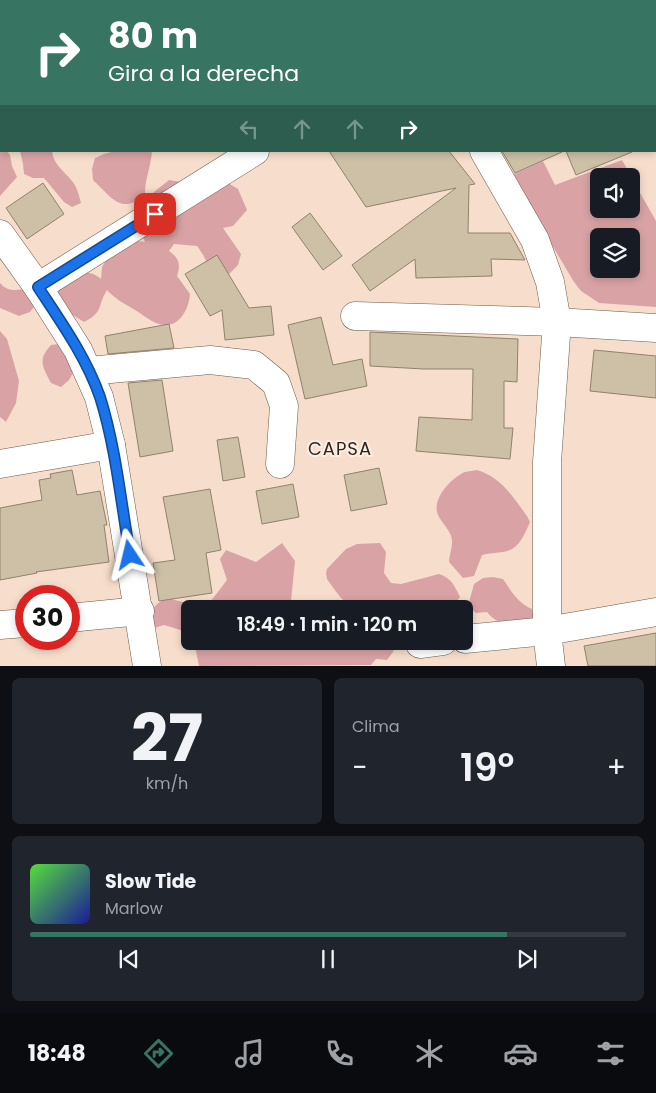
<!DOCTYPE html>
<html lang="es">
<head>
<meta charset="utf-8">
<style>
	body { margin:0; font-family:Poppins,sans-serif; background:#20242c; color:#f1f3f6; height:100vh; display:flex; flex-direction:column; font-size:19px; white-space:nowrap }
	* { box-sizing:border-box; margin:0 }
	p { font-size:16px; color:#9ea1a6 }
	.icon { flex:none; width:28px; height:28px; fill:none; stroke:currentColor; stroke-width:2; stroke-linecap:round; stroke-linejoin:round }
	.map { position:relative; height:666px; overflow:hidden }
	.panel { display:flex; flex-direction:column; gap:12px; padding:12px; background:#0d0f14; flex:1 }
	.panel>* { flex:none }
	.top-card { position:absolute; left:0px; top:0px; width:656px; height:152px; box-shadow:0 2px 8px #0003; background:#377562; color:#fff; overflow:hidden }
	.controls { position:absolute; left:590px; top:168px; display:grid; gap:10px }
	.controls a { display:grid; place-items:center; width:50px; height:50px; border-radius:8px; background:#171b24; box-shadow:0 2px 8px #0003; font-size:25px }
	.speed { position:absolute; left:15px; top:585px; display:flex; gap:10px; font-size:25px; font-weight:700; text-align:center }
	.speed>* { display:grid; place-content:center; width:65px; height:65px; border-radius:50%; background:#171b24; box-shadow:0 2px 8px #0003; line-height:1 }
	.speed .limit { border:8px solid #d22; background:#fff; color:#111 }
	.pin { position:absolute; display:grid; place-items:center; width:42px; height:42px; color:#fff; margin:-21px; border-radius:10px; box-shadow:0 2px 8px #0006 }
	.me { position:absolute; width:55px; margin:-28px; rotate:350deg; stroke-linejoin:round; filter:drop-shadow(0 0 4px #0008) }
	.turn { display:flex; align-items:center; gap:18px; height:105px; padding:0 25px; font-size:22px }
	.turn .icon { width:65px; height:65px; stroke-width:2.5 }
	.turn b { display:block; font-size:35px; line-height:42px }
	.lanes { display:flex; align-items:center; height:48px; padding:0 25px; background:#0003; justify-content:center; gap:25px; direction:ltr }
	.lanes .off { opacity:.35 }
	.big { font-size:38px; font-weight:600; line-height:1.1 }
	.panel .widget { flex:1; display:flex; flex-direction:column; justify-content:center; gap:8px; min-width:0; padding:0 18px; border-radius:8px; background:#20242c }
	.panel .dial { align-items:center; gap:0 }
	.dial b { font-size:65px; line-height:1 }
	.song { display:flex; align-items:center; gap:15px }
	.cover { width:60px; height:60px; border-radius:8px; background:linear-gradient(135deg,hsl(110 70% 55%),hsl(240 70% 35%)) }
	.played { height:5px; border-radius:2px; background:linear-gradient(90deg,#377562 80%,#363941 80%) }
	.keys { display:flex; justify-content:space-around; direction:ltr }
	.heat { display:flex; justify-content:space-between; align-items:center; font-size:28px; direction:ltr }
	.panel .tiles { flex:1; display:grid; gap:12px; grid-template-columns:1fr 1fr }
	.widget:last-child { grid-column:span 2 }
	.trip { position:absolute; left:181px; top:600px; width:292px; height:50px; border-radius:8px; background:#171b24; box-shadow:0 2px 8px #0003; font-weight:600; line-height:50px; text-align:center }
	.dock { display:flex; height:80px; justify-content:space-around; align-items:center; background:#090b0e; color:#9ea1a6 }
	.dock .icon { width:35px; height:35px }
	.dock .selected { color:#377562 }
	.dock b { font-size:22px; color:#f1f3f6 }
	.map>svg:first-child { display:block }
</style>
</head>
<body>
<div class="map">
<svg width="656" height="666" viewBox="0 0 656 666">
	<rect width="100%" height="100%" fill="#f7decc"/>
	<g fill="#d9a3a5" fill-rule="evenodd">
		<path d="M0 143 1 151H7L10 155 12 166 17 177 0 196Z"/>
		<path d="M20 151H52C53 164 64 171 72 181 77 187 79 195 81 203L72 207 64 202 44 178H33L24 174 23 164Z"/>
		<path d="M115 151H152C151 166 145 179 145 193 123 217 111 197 93 180L92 169 95 158 104 154Z"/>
		<path d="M622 160 631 176H599V209H631V177L656 221V307L599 303 581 291 574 282 527 203 514 174 543 161 555 185ZM599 236H631V269H599Z"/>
		<path d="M169 180 189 183H228L238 189 247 210 233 226 223 228 241 254 238 265 223 280C208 271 208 260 197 246L174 244 169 251C179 258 181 264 177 276L190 294C189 310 178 330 159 324 151 322 142 314 135 310 125 304 115 299 107 290 97 306 104 312 84 322L57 305 56 293 69 275C81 272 91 270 101 279L102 267 108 257 137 241 145 242C142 236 142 232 141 226 139 199 150 196 169 180Z"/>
		<path d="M0 283C8 293 19 290 30 288L36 304 30 312 19 316 0 308Z"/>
		<path d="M0 331 7 339 19 381 16 403 6 422 0 417Z"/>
		<path d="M59 344 67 352 74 371 69 380 61 387 51 383C43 367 37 360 51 345Z"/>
		<path d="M477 470C501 477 513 497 527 516L530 522C524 535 519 550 503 552 496 553 490 553 482 555L474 576 463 578 449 562C449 556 452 549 452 543 453 532 442 524 438 515 431 499 451 478 465 472 469 471 473 471 477 470Z"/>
		<path d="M282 543 295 561 291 601 300 609H201L207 606 227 580 220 559 226 550 256 562Z"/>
		<path d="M380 543 386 552 384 573 391 583 401 584 439 574C452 578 455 587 460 597L457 601 424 609H354L341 598 334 589 327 579 326 573 327 569 346 549 357 544Z"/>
		<path d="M493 577 503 579C512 592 517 602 532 609L534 620C514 623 502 630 487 612L476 613 468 606 474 584 483 578Z"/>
		<path d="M168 598 190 604 195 609H190V638L187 632 164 625 154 628C149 612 152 604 168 598Z"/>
		<path d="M191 641H394L396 643 393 652 387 660 376 659 371 665 199 666 196 651Z"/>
	</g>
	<g fill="#cdc0a7" stroke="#8f826b">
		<path d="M329 151H449L475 184 469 185 468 233H510L525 260 491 259 492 276 416 278 415 259 370 291 352 265 456 188 366 207Z"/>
		<path d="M502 151H564L515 173Z"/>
		<path d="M566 151H632V152L576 175Z"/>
		<path d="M43 183 64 214 27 239 6 208Z"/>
		<path d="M310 213 342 256 323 270 292 227Z"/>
		<path d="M217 255 249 308 271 306 274 335 225 340 222 310 210 316 185 274Z"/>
		<path d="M321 317 333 365 362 359 367 386 305 399 288 325Z"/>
		<path d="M169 324 174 348 108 354 105 336Z"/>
		<path d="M370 332 518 339 517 382 504 381V428H513L510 459 416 451 419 417 472 420 473 369H424L370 366Z"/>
		<path d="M594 350 656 356V398L590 391Z"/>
		<path d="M162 380 173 451 140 457 128 383Z"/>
		<path d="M238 437 245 477 223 481 217 440Z"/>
		<path d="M379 468 387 504 351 511 344 475Z"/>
		<path d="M72 470 77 495 100 491 107 525H104L109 562 36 572 37 573 0 580V508L42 500 39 480 51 478 50 474Z"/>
		<path d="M293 484 299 517 262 524 256 491Z"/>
		<path d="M210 489 221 550 206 553 212 593 159 601 153 563 175 560 163 497Z"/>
		<path d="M656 633V666H588L584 646Z"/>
	</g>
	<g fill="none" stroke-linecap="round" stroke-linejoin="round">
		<g stroke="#6e5949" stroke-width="29">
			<g id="minor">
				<path d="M371 0 372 1"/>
				<path d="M655 17 656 19"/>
				<path d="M655 64H656"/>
				<path d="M484 151 535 240 550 282 557 322 547 462V631L551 666"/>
				<path d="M0 234 38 287 78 350 99 397 111 445 147 666"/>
				<path d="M38 287 255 151"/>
				<path d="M355 316 557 322 656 328"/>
				<path d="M88 371 210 360 254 365 276 383 284 406 280 464"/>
				<path d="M0 464 111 445"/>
				<path d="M69 618 140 611"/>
				<path d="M0 625 26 623"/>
				<path d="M465 639 547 631 656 612"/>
				<path d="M420 644 443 641"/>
			</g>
		</g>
		<use href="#minor" stroke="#fff" stroke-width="28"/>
	</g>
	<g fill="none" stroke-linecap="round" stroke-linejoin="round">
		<g stroke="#114b97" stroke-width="12">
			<path id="route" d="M130 555C121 503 116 448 100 397 86 357 61 322 38 287L155 214"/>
		</g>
		<use href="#route" stroke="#1a73e8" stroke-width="9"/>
	</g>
	<g text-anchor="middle" stroke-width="4" stroke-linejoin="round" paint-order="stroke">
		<g font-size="18" letter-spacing="1" fill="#2e251e" stroke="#fceee2">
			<text x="340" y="455">CAPSA</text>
		</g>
	</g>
</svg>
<div class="controls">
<a><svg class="icon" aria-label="sound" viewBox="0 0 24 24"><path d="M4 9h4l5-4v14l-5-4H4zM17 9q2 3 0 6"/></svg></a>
<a><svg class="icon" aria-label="layers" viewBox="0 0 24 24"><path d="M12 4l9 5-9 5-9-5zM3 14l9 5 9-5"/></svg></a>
</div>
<div class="speed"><div class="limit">30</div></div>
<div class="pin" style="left:155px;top:214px;background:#d93025"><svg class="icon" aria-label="arrive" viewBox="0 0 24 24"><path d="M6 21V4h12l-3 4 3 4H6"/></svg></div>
<svg class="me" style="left:130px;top:555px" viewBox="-20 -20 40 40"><path d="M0-17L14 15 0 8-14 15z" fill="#1a73e8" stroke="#fff" stroke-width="4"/></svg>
<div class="trip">18:49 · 1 min · 120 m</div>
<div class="top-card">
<div class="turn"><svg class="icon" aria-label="right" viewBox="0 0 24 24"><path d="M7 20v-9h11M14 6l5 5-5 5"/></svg><div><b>80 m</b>Gira a la derecha</div></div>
<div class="lanes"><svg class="icon off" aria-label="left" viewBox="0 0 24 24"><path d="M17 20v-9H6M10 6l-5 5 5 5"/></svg><svg class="icon off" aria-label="ahead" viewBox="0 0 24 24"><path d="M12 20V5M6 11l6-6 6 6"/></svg><svg class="icon off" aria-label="ahead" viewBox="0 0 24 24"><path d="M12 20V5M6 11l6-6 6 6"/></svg><svg class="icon" aria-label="right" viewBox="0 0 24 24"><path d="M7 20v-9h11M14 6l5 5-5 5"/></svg></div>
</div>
</div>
<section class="panel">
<div class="tiles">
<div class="widget dial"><b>27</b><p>km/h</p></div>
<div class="widget"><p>Clima</p>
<div class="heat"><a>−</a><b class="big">19°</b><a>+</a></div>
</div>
<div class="widget">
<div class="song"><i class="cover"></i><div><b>Slow Tide</b><p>Marlow</p></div></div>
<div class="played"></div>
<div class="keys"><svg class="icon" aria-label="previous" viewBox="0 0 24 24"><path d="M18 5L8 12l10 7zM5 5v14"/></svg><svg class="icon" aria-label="pause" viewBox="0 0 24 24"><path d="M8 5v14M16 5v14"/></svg><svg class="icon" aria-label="next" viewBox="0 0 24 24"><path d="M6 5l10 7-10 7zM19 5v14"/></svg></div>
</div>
</div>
</section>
<nav class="dock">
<b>18:48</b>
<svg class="icon selected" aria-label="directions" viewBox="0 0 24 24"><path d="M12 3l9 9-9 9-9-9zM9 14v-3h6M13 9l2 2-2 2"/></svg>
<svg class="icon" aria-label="music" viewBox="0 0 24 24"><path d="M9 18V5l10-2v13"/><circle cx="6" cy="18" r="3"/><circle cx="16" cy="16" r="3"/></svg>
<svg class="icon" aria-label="phone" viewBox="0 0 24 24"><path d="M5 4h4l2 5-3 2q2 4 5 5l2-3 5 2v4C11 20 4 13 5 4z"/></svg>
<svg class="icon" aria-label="climate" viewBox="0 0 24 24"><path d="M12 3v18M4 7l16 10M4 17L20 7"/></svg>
<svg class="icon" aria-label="car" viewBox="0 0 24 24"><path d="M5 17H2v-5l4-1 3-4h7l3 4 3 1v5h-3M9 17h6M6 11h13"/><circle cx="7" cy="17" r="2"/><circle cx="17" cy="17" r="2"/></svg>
<svg class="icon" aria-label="filters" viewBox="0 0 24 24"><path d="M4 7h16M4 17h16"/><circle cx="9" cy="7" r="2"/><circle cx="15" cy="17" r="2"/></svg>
</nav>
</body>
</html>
